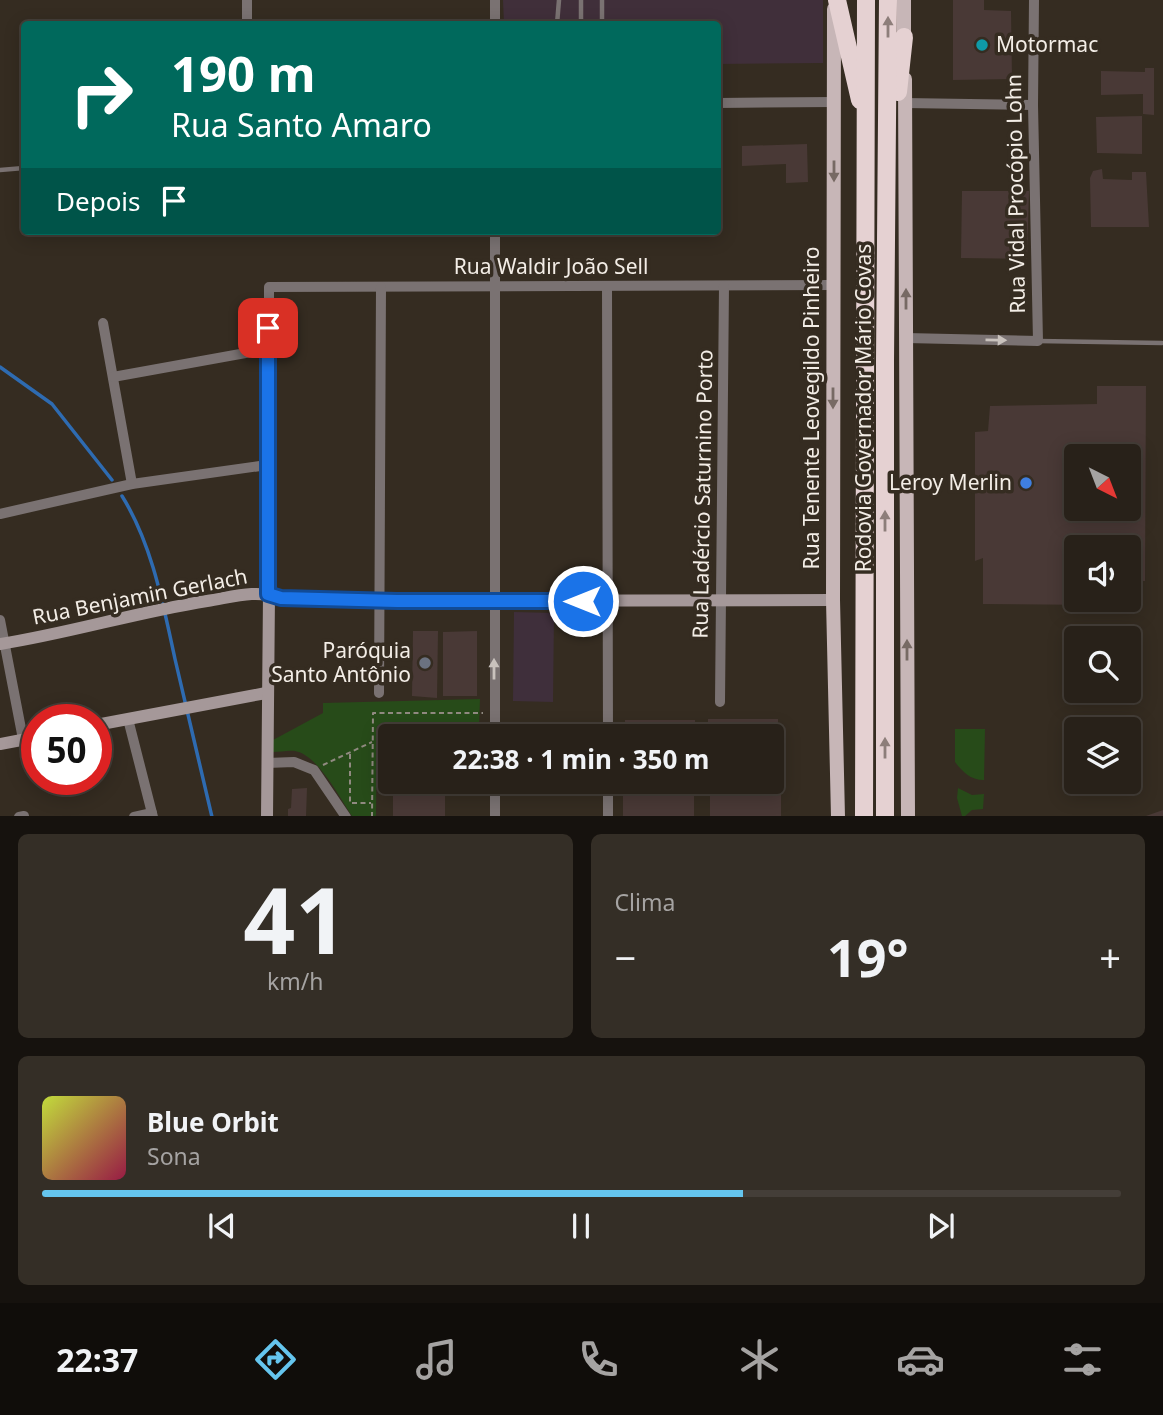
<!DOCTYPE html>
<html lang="pt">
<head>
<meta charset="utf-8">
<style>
	body { margin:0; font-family:"Noto Sans",sans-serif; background:#342e26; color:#f1f3f6; height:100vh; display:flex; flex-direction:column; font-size:26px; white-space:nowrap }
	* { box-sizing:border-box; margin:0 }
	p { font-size:23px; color:#a5a3a2 }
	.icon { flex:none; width:38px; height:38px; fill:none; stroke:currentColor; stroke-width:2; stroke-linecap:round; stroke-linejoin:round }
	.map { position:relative; height:816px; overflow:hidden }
	.details { display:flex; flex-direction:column; gap:18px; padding:18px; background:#16120e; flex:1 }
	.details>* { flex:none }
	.guide { position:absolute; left:21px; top:21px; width:700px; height:214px; border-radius:7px; box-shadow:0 4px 18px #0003,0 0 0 2px #443e38; background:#00695c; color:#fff; overflow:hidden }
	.needle { width:46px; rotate:138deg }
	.buttons { position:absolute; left:1064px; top:444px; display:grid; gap:14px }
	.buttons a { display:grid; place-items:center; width:77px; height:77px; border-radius:7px; background:#282119; box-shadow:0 4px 18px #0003,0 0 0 2px #443e38; font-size:35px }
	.speed { position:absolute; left:21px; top:704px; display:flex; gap:14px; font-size:35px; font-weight:700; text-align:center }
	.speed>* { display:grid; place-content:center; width:91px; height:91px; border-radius:50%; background:#282119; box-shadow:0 4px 18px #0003,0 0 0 2px #443e38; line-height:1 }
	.speed .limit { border:10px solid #d22; background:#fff; color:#111 }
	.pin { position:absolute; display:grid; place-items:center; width:60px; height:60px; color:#fff; margin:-30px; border-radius:14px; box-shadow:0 4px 10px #0006 }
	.me { position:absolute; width:77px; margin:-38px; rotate:270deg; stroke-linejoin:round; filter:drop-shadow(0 0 5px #0008) }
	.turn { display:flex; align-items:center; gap:24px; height:147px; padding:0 35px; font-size:32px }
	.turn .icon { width:91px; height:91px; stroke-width:2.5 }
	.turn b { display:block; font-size:49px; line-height:60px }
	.then { display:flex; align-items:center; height:66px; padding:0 35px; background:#0003; gap:14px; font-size:26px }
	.big { font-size:52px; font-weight:700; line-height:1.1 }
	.details .card { flex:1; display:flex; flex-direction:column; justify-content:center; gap:10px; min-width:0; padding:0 24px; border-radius:10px; background:#342e26 }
	.details .dial { align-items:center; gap:0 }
	.dial b { font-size:91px; line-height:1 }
	.song { display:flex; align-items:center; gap:21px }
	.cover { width:84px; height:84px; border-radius:10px; background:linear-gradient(135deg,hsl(70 70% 55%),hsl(340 70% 35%)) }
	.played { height:7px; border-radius:4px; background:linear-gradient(90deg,#65c5ee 65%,#443e38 65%) }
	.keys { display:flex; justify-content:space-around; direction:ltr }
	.heat { display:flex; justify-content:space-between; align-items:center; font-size:38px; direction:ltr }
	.details .tiles { flex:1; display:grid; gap:18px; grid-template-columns:1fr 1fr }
	.card:last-child { grid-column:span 2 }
	.trip { position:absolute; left:378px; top:724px; width:406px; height:70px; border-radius:7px; background:#282119; box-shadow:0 4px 18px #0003,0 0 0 2px #443e38; font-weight:700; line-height:70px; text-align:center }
	.tab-bar { display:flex; height:112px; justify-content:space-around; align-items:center; background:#100d0a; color:#a5a3a2 }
	.tab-bar .icon { width:49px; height:49px }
	.tab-bar .current { color:#65c5ee }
	.tab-bar b { font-size:32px; color:#f1f3f6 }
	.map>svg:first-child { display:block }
</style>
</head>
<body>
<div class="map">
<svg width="1163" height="817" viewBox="0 0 1163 817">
	<rect width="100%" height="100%" fill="#352c21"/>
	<path fill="#3f2f3b" d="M514 612 554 613 553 702 513 701Z"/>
	<g fill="#402f3a">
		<path d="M503 0H823V63L718 64V24H504Z"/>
		<path d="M377 726H479V737H390V782H478V786L376 785Z"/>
	</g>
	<g fill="#274b19">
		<path d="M480 699 479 726H377L376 816H352C340 798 318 755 295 751 289 750 279 752 273 752V740L323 713V703Z"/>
		<path d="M955 729H985L984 780C970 780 963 772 955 762Z"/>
		<path d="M958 788 972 795 984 794 983 809 972 810 965 816H962L957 798Z"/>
	</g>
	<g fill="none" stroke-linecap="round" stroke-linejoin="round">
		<g stroke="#2e6bb1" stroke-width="3.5">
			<path d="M0 367 52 404 112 480"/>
			<path d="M122 496C152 544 163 604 175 659 187 712 200 764 212 817"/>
		</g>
	</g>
	<g fill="#493936" fill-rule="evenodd">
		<path d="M953 0H984V10L1011 11 1012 79 953 80Z"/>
		<path d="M1145 68H1154V115L1143 114V94L1101 95V71L1145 72Z"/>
		<path d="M1142 116V154L1097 153 1096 117Z"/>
		<path d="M807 144 808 182 786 183V164L742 166V146Z"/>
		<path d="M1102 169 1103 179 1132 180V172H1146L1149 227H1091L1090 178 1093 171Z"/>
		<path d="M962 191H1029L1027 259 961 258Z"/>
		<path d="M1097 386H1146L1145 581H1129V548H1076V600H1101L1100 605 983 604V558L975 561V432L988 431 990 406 1097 404ZM1076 457H1129V509H1076Z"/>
		<path d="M413 631H438L437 698 412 696Z"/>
		<path d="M477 631V696H443V632Z"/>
		<path d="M708 719H778V751H772V737H708Z"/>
		<rect x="625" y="720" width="70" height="17"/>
		<rect x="439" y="728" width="31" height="9"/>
		<path d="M307 788 306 817 288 816V809L291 808 292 789Z"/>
		<path d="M445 793V817H393V794Z"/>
		<rect x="710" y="795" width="71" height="22"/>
		<rect x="623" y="796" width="71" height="21"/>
		<path d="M1163 810V817H1146V816Z"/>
	</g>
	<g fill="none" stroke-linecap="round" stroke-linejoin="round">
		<g stroke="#918a81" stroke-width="2" stroke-dasharray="5 3.5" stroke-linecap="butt">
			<path d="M350 754V804"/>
			<path d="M323 765 372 742"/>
			<path d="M352 803H371"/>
			<path d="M372 817 373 713H483"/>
		</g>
		<g stroke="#7a7272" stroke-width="4.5">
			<path d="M557 24 559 0"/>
			<path d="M581 24V0"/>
			<path d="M602 24V0"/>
			<path d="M0 170 24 168"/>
			<path d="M1038 341 1162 343"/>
		</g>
		<g stroke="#7a7272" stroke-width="10">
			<path d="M247 24V0"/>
			<path d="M495 24V0"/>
			<path d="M718 103 834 102"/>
			<path d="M905 103 1033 105"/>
			<path d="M607 286 608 737"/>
			<path d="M103 323 132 484"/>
			<path d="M906 338 1038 341 1033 105 1034 0"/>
			<path d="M113 377 268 349"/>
			<path d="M0 514 132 484 267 465"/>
			<path d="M269 594V287L834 285"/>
			<path d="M0 620 23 739"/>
			<path d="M379 693 381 287"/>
			<path d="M720 702 724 286"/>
			<path d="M128 719 153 817"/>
			<path d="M495 737V231"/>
			<path d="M267 763 294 762 314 770 346 817"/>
			<path d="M495 782V817"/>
			<path d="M608 782V817"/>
			<path d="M19 817 24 816"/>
			<path d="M134 817 152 813"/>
		</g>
		<g stroke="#a59899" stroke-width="12">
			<path d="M0 644C70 633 137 612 207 601 233 597 255 589 281 598L397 601 833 600"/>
			<path d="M96 725 266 693"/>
			<path d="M0 744 37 737"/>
			<path d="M267 817 269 594"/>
		</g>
		<g stroke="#c7b6b7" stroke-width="14">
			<path d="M904 0V45"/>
			<path d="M834 9 833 600 838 817"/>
			<path d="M905 79 908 817"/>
		</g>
		<g stroke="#e5d1d2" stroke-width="18">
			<path d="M837 0 860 100"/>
			<path d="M898 92 904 37"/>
			<path d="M864 817 866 0"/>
			<path d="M885 817V361L888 0"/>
		</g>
	</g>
	<defs><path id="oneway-solid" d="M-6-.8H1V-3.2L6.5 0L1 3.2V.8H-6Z" transform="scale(1.75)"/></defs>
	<g fill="#8d7e7a">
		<use href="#oneway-solid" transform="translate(888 27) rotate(-90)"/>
		<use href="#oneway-solid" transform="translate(885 521) rotate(-90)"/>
		<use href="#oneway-solid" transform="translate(885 748) rotate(-90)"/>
	</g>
	<g fill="#776a64">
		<use href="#oneway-solid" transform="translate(834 171) rotate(90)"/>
		<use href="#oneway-solid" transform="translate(906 299) rotate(-90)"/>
		<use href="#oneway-solid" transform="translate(833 398) rotate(90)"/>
		<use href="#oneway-solid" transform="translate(907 650) rotate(-90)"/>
	</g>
	<g fill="#c9c2bd">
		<use href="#oneway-solid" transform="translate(996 340) rotate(1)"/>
		<use href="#oneway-solid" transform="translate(494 669) rotate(-90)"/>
	</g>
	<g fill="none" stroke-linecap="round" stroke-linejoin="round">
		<g stroke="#114b97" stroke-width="18">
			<path id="route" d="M268 328V594L281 598 397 601H583"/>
		</g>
		<use href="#route" stroke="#1a73e8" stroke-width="12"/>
	</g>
	<circle fill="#0f9aa8" stroke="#352c21" stroke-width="2.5" cx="982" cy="45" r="7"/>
	<circle fill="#3f7fe0" stroke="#352c21" stroke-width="2.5" cx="1026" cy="483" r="7"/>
	<circle fill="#6b7280" stroke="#352c21" stroke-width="2.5" cx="425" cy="663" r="7"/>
	<g text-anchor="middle" stroke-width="7" stroke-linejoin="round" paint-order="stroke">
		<g font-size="21" fill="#f3ede6" stroke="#352c21" text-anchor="end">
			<text x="996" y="52" text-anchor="start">Motormac</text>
			<text x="1012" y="490">Leroy Merlin</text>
			<text x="411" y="658">Paróquia<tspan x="411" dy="24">Santo Antônio</tspan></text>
		</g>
		<g font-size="21" fill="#f3ede6" stroke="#352c21">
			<text transform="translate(1016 194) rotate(-91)" y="7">Rua Vidal Procópio Lohn</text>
			<text x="551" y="274">Rua Waldir João Sell</text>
			<text transform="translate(812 408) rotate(-90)" y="7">Rua Tenente Leovegildo Pinheiro</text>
			<text transform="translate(864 408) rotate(-90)" y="7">Rodovia Governador Mário Covas</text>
			<text transform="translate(703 494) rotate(-89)" y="7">Rua Ladércio Saturnino Porto</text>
			<text transform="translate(140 597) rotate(-11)" y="7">Rua Benjamin Gerlach</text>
		</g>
	</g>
</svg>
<div class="buttons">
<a><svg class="needle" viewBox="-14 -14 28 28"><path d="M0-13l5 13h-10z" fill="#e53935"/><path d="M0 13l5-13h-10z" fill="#a5a3a2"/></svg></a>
<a><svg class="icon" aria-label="sound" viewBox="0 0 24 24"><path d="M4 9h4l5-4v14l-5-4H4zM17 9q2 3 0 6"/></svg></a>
<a><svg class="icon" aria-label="search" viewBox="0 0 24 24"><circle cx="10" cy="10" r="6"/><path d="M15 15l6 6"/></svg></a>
<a><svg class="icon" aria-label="layers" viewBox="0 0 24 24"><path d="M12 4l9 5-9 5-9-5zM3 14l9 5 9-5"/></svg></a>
</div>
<div class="speed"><div class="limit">50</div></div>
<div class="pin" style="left:268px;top:328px;background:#d93025"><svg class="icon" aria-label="arrive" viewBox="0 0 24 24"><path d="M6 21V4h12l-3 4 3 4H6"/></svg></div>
<svg class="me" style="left:583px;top:601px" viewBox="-20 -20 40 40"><circle r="17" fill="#1a73e8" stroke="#fff" stroke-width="3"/><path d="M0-11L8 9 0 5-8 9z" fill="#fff"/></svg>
<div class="trip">22:38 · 1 min · 350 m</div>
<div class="guide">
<div class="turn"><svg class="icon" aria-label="right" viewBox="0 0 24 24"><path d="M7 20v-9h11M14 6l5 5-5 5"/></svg><div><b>190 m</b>Rua Santo Amaro</div></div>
<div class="then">Depois<svg class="icon" aria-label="arrive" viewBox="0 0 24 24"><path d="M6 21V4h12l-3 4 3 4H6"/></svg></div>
</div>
</div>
<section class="details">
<div class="tiles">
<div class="card dial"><b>41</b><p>km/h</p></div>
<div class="card"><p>Clima</p>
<div class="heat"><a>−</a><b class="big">19°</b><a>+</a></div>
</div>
<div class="card">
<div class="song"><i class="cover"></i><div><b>Blue Orbit</b><p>Sona</p></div></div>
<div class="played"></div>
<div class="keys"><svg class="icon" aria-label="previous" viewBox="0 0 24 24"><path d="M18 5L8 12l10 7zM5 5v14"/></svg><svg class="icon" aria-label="pause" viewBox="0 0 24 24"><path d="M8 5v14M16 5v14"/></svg><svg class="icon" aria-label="next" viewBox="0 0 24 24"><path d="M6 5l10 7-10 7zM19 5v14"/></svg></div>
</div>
</div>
</section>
<nav class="tab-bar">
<b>22:37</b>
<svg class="icon current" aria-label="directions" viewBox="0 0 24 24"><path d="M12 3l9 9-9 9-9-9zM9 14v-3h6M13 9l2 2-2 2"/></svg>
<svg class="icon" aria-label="music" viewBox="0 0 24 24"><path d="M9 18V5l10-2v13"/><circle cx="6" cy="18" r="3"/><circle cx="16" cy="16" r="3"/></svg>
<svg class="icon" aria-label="phone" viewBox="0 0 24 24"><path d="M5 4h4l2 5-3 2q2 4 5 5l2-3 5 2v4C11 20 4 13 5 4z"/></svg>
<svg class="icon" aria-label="climate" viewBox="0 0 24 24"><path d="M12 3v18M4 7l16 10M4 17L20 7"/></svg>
<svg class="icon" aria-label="car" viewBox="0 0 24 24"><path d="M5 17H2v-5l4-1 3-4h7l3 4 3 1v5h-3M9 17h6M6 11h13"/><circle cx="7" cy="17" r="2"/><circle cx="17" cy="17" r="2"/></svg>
<svg class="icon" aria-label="filters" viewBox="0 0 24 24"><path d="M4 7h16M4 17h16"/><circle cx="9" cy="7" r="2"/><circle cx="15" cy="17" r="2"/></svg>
</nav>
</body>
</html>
